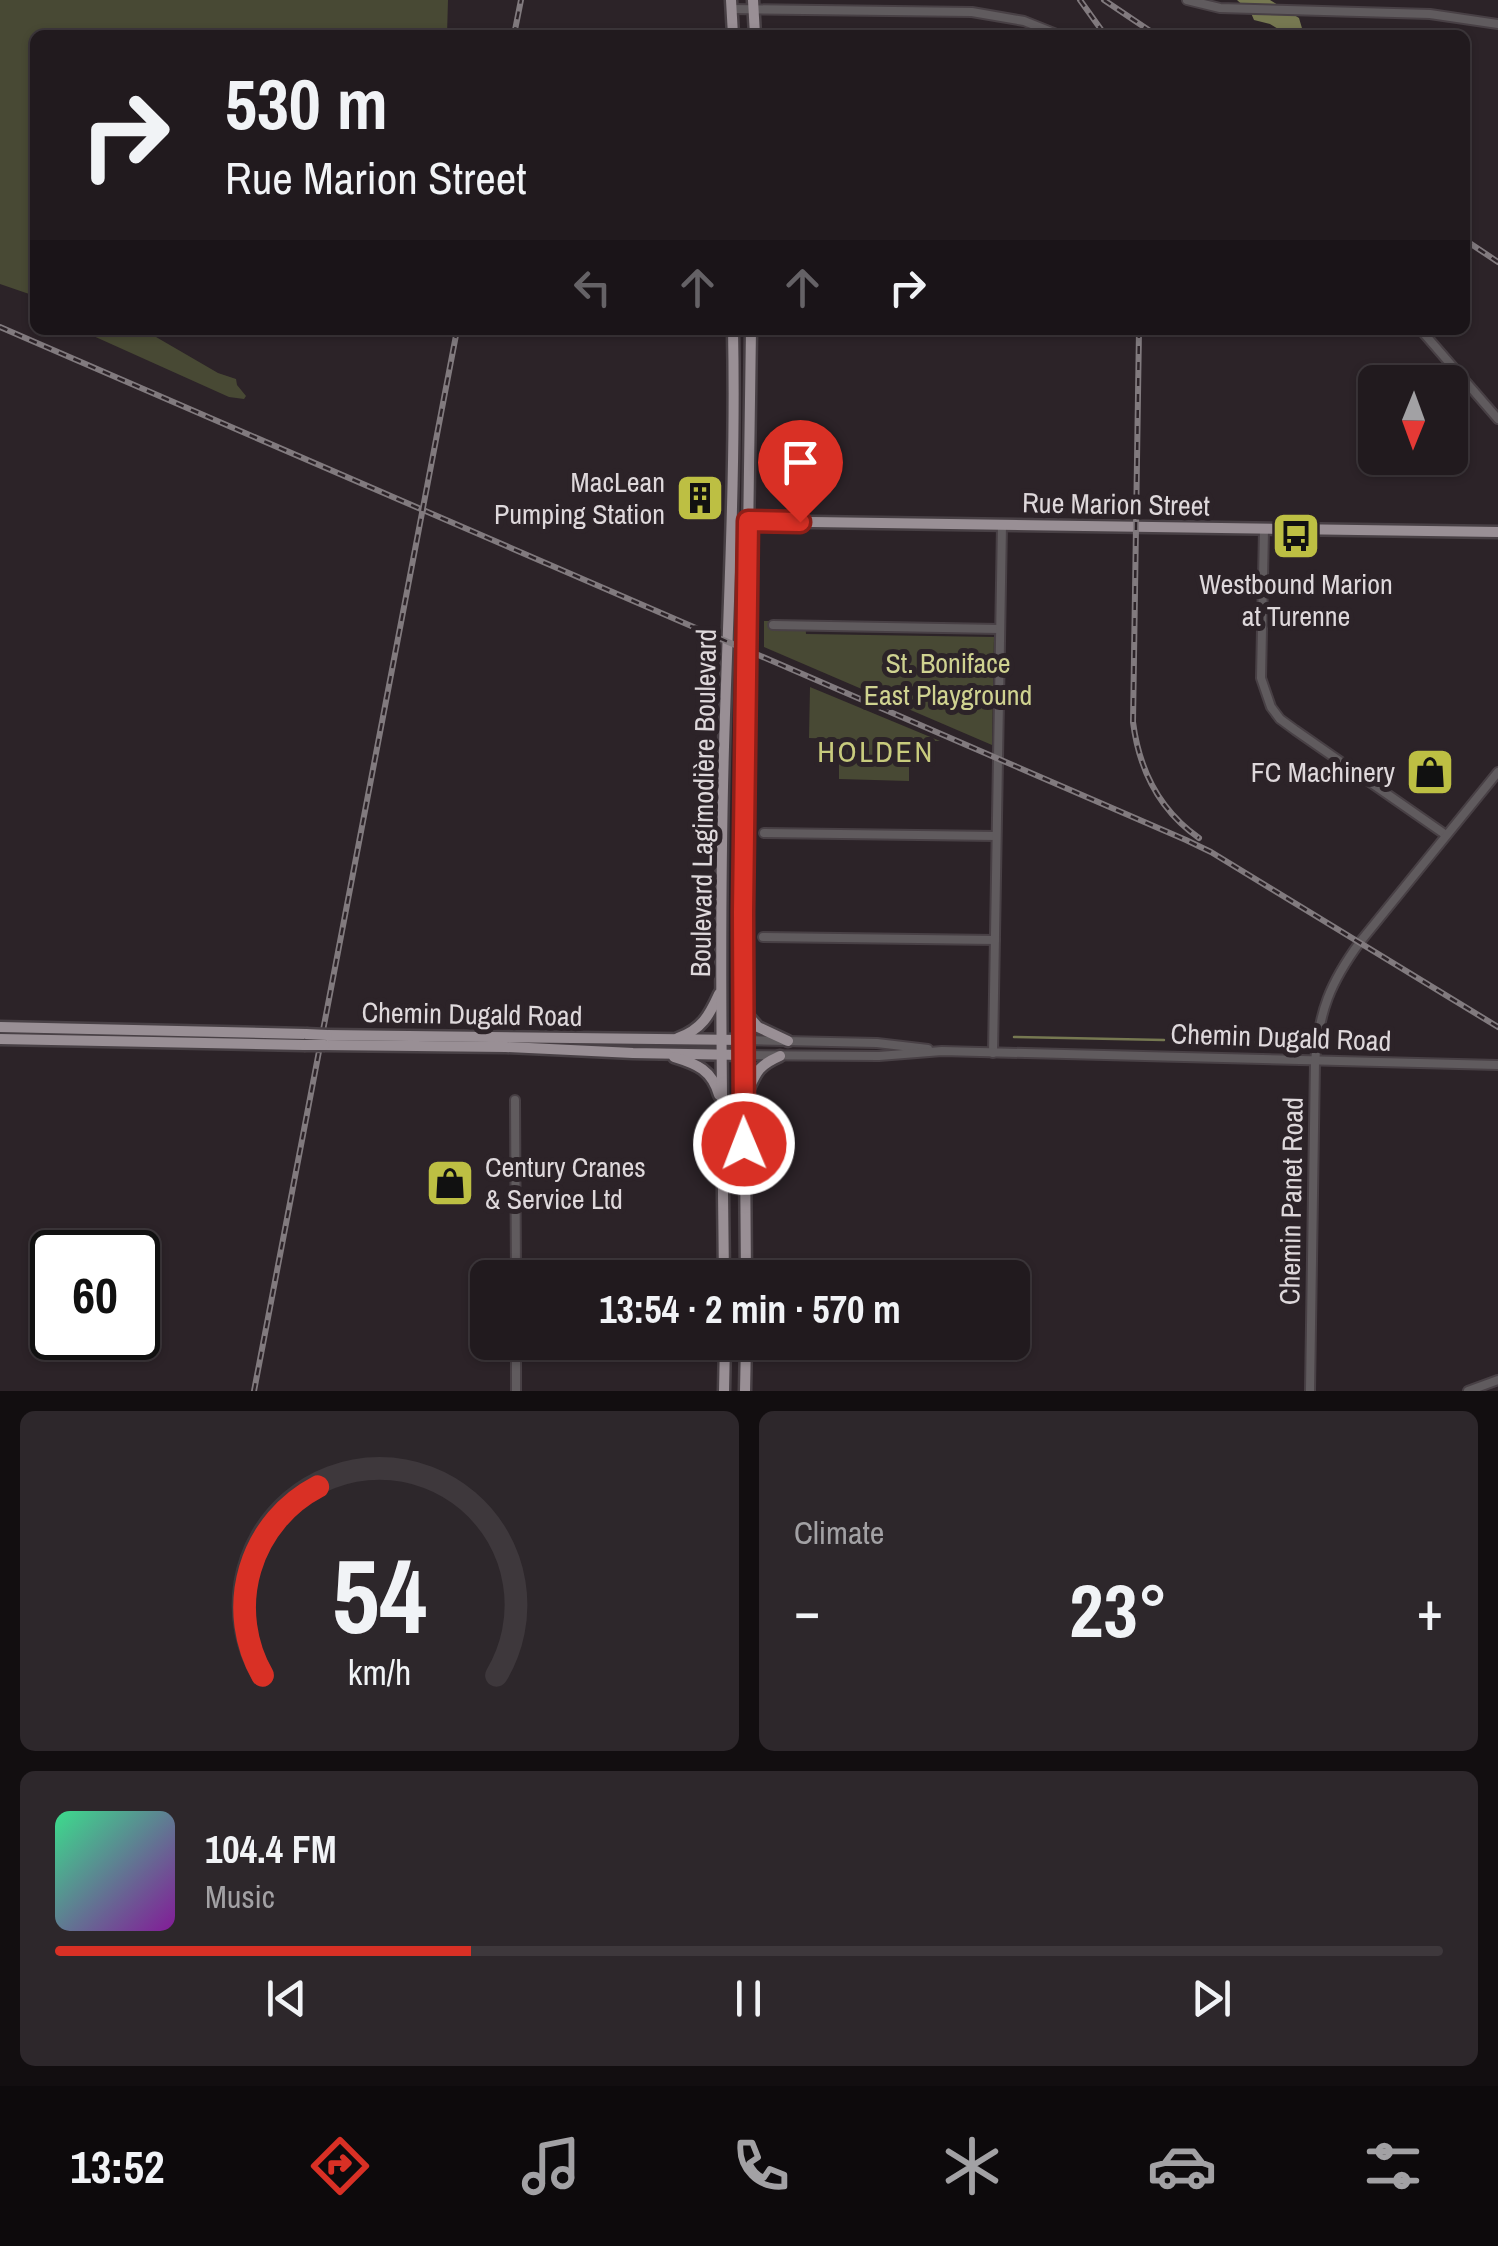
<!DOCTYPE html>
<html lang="en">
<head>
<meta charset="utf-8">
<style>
	body { margin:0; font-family:"Archivo Narrow",sans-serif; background:#2d272b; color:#f1f3f6; height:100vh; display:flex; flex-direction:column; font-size:38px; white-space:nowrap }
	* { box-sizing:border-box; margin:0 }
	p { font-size:32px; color:#a2a1a4 }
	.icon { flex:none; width:55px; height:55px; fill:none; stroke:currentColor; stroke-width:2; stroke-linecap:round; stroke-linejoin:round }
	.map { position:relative; height:1391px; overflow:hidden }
	.drawer { display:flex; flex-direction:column; gap:20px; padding:20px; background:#120e10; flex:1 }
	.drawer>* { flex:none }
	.top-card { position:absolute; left:30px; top:30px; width:1440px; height:305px; border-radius:15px; box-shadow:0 2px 8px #0004,0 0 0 2px #3e383c; background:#211a1e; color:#f1f3f6; overflow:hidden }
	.needle { width:65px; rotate:181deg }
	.tools { position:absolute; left:1358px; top:365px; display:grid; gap:20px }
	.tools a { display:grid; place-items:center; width:110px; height:110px; border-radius:15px; background:#211a1e; box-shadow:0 2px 8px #0004,0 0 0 2px #3e383c; font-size:50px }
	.speed { position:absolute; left:30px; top:1230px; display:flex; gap:20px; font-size:50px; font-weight:700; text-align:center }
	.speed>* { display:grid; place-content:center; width:130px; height:130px; border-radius:50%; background:#211a1e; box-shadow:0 2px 8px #0004,0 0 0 2px #3e383c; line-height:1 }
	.speed .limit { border:5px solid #111; border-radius:15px; background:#fff; color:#111 }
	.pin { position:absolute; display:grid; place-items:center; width:85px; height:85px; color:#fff; margin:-102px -42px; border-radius:50% 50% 50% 0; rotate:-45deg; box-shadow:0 0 10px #0007 }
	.pin .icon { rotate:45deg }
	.me { position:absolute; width:110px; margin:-55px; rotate:359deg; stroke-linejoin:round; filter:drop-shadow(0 0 8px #0008) }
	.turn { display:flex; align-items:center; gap:35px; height:210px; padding:0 30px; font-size:45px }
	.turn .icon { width:130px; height:130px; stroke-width:2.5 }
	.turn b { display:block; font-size:70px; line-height:85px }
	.lanes { display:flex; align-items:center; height:95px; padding:0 30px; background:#0003; justify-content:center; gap:50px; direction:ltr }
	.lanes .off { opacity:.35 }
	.big { font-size:75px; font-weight:700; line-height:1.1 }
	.drawer .tile { flex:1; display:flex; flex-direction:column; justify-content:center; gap:15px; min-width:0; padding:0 35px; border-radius:15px; background:#2d272b }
	.drawer .dial { align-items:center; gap:0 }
	.dial svg { height:260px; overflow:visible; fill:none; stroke:#3e383c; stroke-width:7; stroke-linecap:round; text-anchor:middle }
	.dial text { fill:#f1f3f6; stroke:none }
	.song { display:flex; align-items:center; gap:30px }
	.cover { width:120px; height:120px; border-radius:15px; background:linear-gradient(135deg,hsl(150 70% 55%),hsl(290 70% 35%)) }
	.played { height:10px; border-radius:5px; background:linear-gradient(90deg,#d93025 30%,#3e383c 30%) }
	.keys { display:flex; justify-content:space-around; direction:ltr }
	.heat { display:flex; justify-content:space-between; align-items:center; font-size:55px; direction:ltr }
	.drawer .tiles { flex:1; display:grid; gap:20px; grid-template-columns:1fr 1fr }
	.tile:last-child { grid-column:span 2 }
	.trip { position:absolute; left:470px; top:1260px; width:560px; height:100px; border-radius:15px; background:#211a1e; box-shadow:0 2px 8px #0004,0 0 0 2px #3e383c; font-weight:700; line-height:100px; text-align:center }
	.menu { display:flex; height:160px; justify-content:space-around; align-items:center; background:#0d0a0c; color:#a2a1a4 }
	.menu .icon { width:70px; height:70px }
	.menu .on { color:#d93025 }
	.menu b { font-size:45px; color:#f1f3f6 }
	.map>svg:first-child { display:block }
</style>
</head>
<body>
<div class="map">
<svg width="1498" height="1391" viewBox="0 0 1498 1391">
	<rect width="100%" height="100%" fill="#2c2328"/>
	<g fill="#484934">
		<path d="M0 0H448L447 35H35V296L0 284Z"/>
		<path d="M713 29V35H569L574 31Z"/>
		<path d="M80 330H144L218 373 236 379 237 385 246 396 244 399 229 397Z"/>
		<path d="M764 621H805L806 634 994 637 992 745 764 647Z"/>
		<path d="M810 687 940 741H909V781L839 779V739L809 738Z"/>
	</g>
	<path fill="#767851" d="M1237 0H1270L1299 18 1304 35H1288L1270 24 1254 20 1251 13Z"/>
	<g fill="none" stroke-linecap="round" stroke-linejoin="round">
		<g stroke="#767851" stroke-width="2.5">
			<path d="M1014 1037 1164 1040"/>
			<path d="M1178 1040 1227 1041"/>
			<path d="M1240 1042 1300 1044"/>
		</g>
		<g stroke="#484045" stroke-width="12">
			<g id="minor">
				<path d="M1187 0 1220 8 1430 14 1498 24"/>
				<path d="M732 9 972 12 1024 21 1059 35"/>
				<path d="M1421 330 1498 419"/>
				<path d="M1264 529 1261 678 1271 707 1280 719 1295 730 1446 835"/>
				<path d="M773 625 999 629"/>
				<path d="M764 833 996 836"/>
				<path d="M763 937 995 940"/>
				<path d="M743 1040 877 1043 928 1049"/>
				<path d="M993 1053 1002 524"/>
				<path d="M743 1055 879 1056 942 1051 1498 1065"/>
				<path d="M515 1100 516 1278"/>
				<path d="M516 1342V1391"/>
				<path d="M1310 1391 1315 1062C1319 1011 1330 983 1360 942L1498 772"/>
				<path d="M1468 1391 1498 1380"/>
			</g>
		</g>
		<g stroke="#484045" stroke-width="15">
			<g id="major">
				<path d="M731 0 733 35"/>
				<path d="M753 0 755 35"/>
				<path d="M744 521 1498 532"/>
				<path d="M743 1010 758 1027 788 1041"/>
				<path d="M0 1027 306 1034"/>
				<path d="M327 1035 743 1040"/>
				<path d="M678 1038C702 1029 709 1016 719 994"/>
				<path d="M0 1039 304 1045"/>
				<path d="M325 1045 506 1047 633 1053 743 1055"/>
				<path d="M674 1057C697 1064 712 1070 719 1095"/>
				<path d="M746 1095C756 1073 757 1066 780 1056"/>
				<path d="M724 1278C722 1101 719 924 724 747 728 608 736 469 733 330"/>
				<path d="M746 1278 743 886 751 330"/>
				<path d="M724 1391 725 1342"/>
				<path d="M745 1391 746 1342"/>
			</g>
		</g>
		<use href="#minor" stroke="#605b5e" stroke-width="8"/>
		<use href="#major" stroke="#998f95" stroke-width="10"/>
		<g stroke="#817a7e" stroke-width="6">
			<g id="rail">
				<path d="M1080 0 1105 35"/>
				<path d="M1104 0 1156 35"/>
				<path d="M514 35 521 0"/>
				<path d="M1465 240 1498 262"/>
				<path d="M0 327 1186 840 1211 852 1498 1027"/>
				<path d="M1139 330 1133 722C1139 769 1159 810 1199 838"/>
				<path d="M254 1391 457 330"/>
			</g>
		</g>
		<use href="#rail" stroke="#2c2328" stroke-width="2.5" stroke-dasharray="8" stroke-linecap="butt"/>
		<g stroke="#484045" stroke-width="15" stroke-linecap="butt">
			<g id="major-bridge">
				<path d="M306 1034 327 1035"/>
				<path d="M304 1045H325"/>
			</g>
		</g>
		<use href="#major-bridge" stroke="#998f95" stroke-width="10"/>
	</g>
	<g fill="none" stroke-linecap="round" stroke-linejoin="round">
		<g stroke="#8d1f18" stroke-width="25">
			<path id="route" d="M744 1144 743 912 748 521 800 522"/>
		</g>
		<use href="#route" stroke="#d93025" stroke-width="18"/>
	</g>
	<defs>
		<g id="building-square" transform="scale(2.5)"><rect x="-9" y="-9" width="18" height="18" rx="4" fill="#bdbf43" stroke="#2c2328"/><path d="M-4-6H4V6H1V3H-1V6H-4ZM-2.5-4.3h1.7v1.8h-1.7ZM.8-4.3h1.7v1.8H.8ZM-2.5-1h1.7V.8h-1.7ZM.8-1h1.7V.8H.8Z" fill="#111"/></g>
		<g id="bus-square" transform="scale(2.5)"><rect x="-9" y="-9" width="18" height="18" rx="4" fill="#bdbf43" stroke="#2c2328"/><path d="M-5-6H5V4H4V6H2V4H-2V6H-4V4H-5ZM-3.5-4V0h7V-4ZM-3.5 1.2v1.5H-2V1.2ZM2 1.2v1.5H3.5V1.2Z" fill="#111"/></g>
		<g id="shop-square" transform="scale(2.5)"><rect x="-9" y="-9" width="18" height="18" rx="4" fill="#bdbf43" stroke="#2c2328"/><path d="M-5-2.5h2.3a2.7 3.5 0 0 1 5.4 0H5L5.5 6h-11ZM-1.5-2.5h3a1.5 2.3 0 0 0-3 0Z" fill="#111"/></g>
	</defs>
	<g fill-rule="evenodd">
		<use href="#building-square" x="700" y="498"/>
		<use href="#bus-square" x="1296" y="536"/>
		<use href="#shop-square" x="1430" y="772"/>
		<use href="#shop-square" x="450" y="1183"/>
	</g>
	<g text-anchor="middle" stroke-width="10" stroke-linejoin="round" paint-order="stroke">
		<g font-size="28" fill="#ded8db" stroke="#2c2328" text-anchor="end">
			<text x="665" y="492">MacLean<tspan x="665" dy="32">Pumping Station</tspan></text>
			<text x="1296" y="594" text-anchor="middle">Westbound Marion<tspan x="1296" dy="32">at Turenne</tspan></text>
			<text x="1395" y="782">FC Machinery</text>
			<text x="485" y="1177" text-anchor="start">Century Cranes<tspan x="485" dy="32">&amp; Service Ltd</tspan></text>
		</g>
		<g font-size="28" fill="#ded8db" stroke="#2c2328">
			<text transform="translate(1116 504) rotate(1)" y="10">Rue Marion Street</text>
			<text transform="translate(703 803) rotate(-89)" y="10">Boulevard Lagimodière Boulevard</text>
			<text transform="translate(472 1014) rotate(1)" y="10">Chemin Dugald Road</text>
			<text transform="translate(1281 1037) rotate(2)" y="10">Chemin Dugald Road</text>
			<text transform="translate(1291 1201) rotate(-89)" y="10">Chemin Panet Road</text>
		</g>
		<g font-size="28" fill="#cfd290" stroke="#2c2328">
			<text x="948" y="673">St. Boniface<tspan x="948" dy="32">East Playground</tspan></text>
		</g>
		<g font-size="30" letter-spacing="2.5" fill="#c8cb7d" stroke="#2c2328">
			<text x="876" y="762">HOLDEN</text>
		</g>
	</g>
</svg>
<div class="tools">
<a><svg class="needle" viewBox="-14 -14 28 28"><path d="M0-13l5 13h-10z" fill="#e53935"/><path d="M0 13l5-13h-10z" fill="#a2a1a4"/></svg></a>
</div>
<div class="speed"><div class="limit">60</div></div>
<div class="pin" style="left:800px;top:522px;background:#d93025"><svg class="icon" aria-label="arrive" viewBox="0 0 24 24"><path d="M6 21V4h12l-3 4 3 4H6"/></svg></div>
<svg class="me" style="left:744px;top:1144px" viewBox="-20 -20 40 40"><circle r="17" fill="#d93025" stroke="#fff" stroke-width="3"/><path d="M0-11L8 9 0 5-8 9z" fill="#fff"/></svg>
<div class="trip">13:54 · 2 min · 570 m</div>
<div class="top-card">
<div class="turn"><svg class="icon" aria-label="right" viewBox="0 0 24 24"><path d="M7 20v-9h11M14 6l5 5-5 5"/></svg><div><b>530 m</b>Rue Marion Street</div></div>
<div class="lanes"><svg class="icon off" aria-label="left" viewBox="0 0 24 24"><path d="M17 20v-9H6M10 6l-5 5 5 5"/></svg><svg class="icon off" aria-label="ahead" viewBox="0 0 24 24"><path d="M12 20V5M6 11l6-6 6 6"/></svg><svg class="icon off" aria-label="ahead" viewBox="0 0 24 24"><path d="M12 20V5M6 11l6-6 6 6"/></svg><svg class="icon" aria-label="right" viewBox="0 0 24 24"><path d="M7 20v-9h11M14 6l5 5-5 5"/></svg></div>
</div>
</div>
<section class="drawer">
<div class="tiles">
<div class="tile dial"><svg viewBox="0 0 100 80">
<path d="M14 69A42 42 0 1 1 86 69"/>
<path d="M14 69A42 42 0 0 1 31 11" stroke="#d93025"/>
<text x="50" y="56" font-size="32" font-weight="700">54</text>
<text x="50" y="72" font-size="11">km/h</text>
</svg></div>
<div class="tile"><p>Climate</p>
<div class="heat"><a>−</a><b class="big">23°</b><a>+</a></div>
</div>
<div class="tile">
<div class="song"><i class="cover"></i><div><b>104.4 FM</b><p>Music</p></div></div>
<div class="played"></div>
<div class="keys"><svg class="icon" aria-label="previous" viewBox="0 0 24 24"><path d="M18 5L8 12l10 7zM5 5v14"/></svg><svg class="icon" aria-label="pause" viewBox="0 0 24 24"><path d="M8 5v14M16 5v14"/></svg><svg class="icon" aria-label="next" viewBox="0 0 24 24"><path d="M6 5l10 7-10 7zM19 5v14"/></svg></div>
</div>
</div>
</section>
<nav class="menu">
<b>13:52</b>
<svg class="icon on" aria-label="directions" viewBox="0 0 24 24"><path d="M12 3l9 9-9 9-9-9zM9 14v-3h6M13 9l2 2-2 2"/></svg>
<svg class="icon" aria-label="music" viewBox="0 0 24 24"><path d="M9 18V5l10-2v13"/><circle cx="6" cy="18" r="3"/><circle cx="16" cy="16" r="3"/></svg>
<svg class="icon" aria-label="phone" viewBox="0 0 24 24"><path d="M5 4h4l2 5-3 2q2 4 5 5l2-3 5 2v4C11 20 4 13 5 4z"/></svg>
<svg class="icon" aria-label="climate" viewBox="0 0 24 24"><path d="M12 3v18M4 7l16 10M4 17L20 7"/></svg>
<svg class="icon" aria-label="car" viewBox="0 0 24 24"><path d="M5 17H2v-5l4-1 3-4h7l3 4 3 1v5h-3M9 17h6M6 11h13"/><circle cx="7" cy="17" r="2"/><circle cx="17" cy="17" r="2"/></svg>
<svg class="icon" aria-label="filters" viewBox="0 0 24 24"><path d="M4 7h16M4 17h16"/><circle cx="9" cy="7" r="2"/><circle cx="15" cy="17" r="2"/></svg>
</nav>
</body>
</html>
